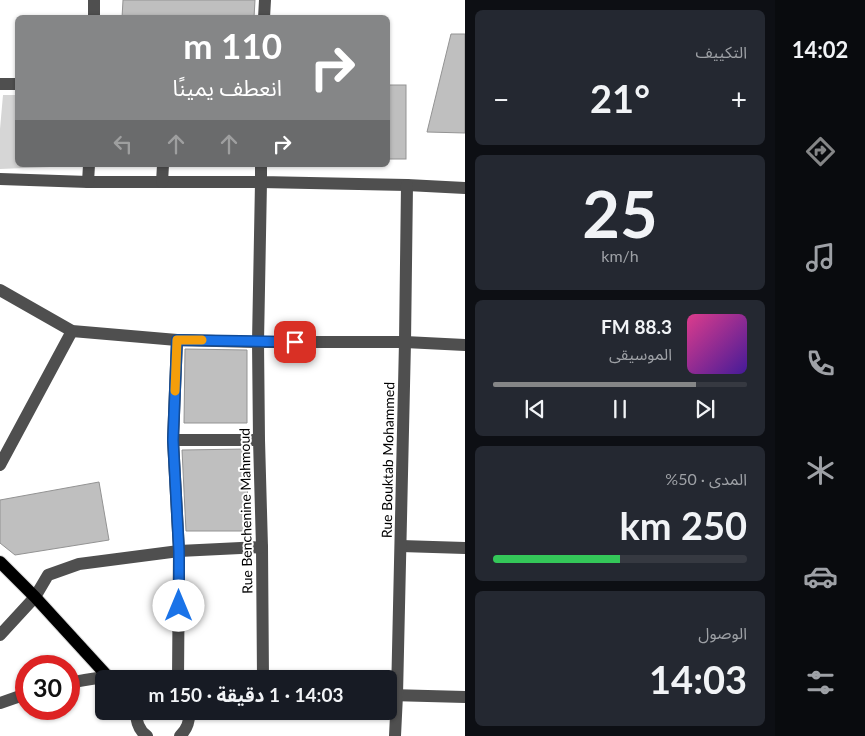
<!DOCTYPE html>
<html lang="ar">
<head>
<meta charset="utf-8">
<style>
	body { margin:0; font-family:Lato,"Noto Sans Arabic",sans-serif; background:#242831; color:#f1f3f6; direction:rtl; height:100vh; display:flex; flex-direction:column; font-size:19px; white-space:nowrap }
	* { box-sizing:border-box; margin:0 }
	p { font-size:16px; color:#9ea1a6 }
	.icon { flex:none; width:28px; height:28px; fill:none; stroke:currentColor; stroke-width:2; stroke-linecap:round; stroke-linejoin:round }
	.map { position:relative; flex:1; overflow:hidden; direction:ltr }
	.details { display:flex; flex-direction:column; gap:10px; padding:10px; background:#0d0f14; width:310px }
	.details>* { flex:none }
	.guide { position:absolute; left:15px; top:15px; width:375px; height:152px; border-radius:8px; box-shadow:0 1px 4px #0004; direction:rtl; background:#858687; color:#fff; overflow:hidden }
	.speed { position:absolute; left:15px; top:655px; display:flex; gap:10px; font-size:25px; font-weight:700; text-align:center }
	.speed>* { display:grid; place-content:center; width:65px; height:65px; border-radius:50%; background:#171b24; box-shadow:0 1px 4px #0004; line-height:1 }
	.speed .limit { border:8px solid #d22; background:#fff; color:#111 }
	.pin { position:absolute; display:grid; place-items:center; width:42px; height:42px; color:#fff; margin:-21px; border-radius:10px; box-shadow:0 2px 8px #0006 }
	.me { position:absolute; width:55px; margin:-28px; rotate:0deg; stroke-linejoin:round; filter:drop-shadow(0 0 4px #0008) }
	.turn { display:flex; align-items:center; gap:18px; height:105px; padding:0 25px; font-size:22px }
	.turn .icon { width:65px; height:65px; stroke-width:2.5 }
	.turn b { display:block; font-size:35px; line-height:42px }
	.lanes { display:flex; align-items:center; height:48px; padding:0 25px; background:#0003; justify-content:center; gap:25px; direction:ltr }
	.lanes .off { opacity:.35 }
	.big { font-size:38px; font-weight:700; line-height:1.1 }
	.details .card { flex:1; display:flex; flex-direction:column; justify-content:center; gap:8px; min-width:0; padding:0 18px; border-radius:8px; background:#242831 }
	.details .dial { align-items:center; gap:0 }
	.dial b { font-size:65px; line-height:1 }
	.song { display:flex; align-items:center; gap:15px }
	.cover { width:60px; height:60px; border-radius:8px; background:linear-gradient(135deg,hsl(330 70% 55%),hsl(260 70% 35%)) }
	.played { height:5px; border-radius:2px; background:linear-gradient(90deg,#858687 80%,#363941 80%) }
	.keys { display:flex; justify-content:space-around; direction:ltr }
	.heat { display:flex; justify-content:space-between; align-items:center; font-size:28px; direction:ltr }
	.charge { height:8px; border-radius:4px; background:linear-gradient(90deg,#34c759 50%,#363941 0) }
	.trip { position:absolute; left:95px; top:670px; width:302px; height:50px; border-radius:8px; background:#171b24; box-shadow:0 1px 4px #0004; font-weight:700; line-height:50px; text-align:center; direction:rtl }
	main { display:flex; flex:1; min-height:0 }
	.tab-bar { display:flex; flex-direction:column; width:90px; justify-content:space-around; align-items:center; background:#090b0e; color:#9ea1a6 }
	.tab-bar .icon { width:35px; height:35px }
	.tab-bar .current { color:#858687 }
	.tab-bar b { font-size:22px; color:#f1f3f6 }
	.map>svg:first-child { display:block }
</style>
</head>
<body>
<main>
<nav class="tab-bar">
<b>14:02</b>
<svg class="icon current" aria-label="directions" viewBox="0 0 24 24"><path d="M12 3l9 9-9 9-9-9zM9 14v-3h6M13 9l2 2-2 2"/></svg>
<svg class="icon" aria-label="music" viewBox="0 0 24 24"><path d="M9 18V5l10-2v13"/><circle cx="6" cy="18" r="3"/><circle cx="16" cy="16" r="3"/></svg>
<svg class="icon" aria-label="phone" viewBox="0 0 24 24"><path d="M5 4h4l2 5-3 2q2 4 5 5l2-3 5 2v4C11 20 4 13 5 4z"/></svg>
<svg class="icon" aria-label="climate" viewBox="0 0 24 24"><path d="M12 3v18M4 7l16 10M4 17L20 7"/></svg>
<svg class="icon" aria-label="car" viewBox="0 0 24 24"><path d="M5 17H2v-5l4-1 3-4h7l3 4 3 1v5h-3M9 17h6M6 11h13"/><circle cx="7" cy="17" r="2"/><circle cx="17" cy="17" r="2"/></svg>
<svg class="icon" aria-label="filters" viewBox="0 0 24 24"><path d="M4 7h16M4 17h16"/><circle cx="9" cy="7" r="2"/><circle cx="15" cy="17" r="2"/></svg>
</nav>
<section class="details">
<div class="card"><p>التكييف</p>
<div class="heat"><a>−</a><b class="big">21°</b><a>+</a></div>
</div>
<div class="card dial"><b>25</b><p>km/h</p></div>
<div class="card">
<div class="song"><i class="cover"></i><div><b>88.3 FM</b><p>الموسيقى</p></div></div>
<div class="played"></div>
<div class="keys"><svg class="icon" aria-label="previous" viewBox="0 0 24 24"><path d="M18 5L8 12l10 7zM5 5v14"/></svg><svg class="icon" aria-label="pause" viewBox="0 0 24 24"><path d="M8 5v14M16 5v14"/></svg><svg class="icon" aria-label="next" viewBox="0 0 24 24"><path d="M6 5l10 7-10 7zM19 5v14"/></svg></div>
</div>
<div class="card"><p>المدى · 50%</p><b class="big">250 km</b><div class="charge"></div></div>
<div class="card"><p>الوصول</p><b class="big">14:03</b></div>
</section>
<div class="map">
<svg width="465" height="736" viewBox="0 0 465 736">
	<rect width="100%" height="100%" fill="#fff"/>
	<path fill="#d6d6d6" d="M3 95H17L18 165H75V166L0 169V129Z"/>
	<g fill="#bfbfbf" stroke="#939393">
		<path d="M123 0H255L254 18H122Z"/>
		<path d="M451 34H465V133L427 132Z"/>
		<rect x="388" y="85" width="18" height="74"/>
		<path d="M185 349 247 350V423H184Z"/>
		<path d="M247 449 248 531H186L182 450Z"/>
		<path d="M99 482 109 540 15 555 0 543V500Z"/>
	</g>
	<g fill="none" stroke-linecap="round" stroke-linejoin="round">
		<g stroke="#dbdbdb" stroke-width="14">
			<g id="major">
				<path d="M0 562 35 597 110 679"/>
				<path d="M136 711V712"/>
			</g>
		</g>
		<g stroke="#4f4f4f" stroke-width="12">
			<path d="M94 18V0"/>
			<path d="M264 18 265 0"/>
			<path d="M0 84H18"/>
			<path d="M261 165V182L407 185 465 188"/>
			<path d="M0 179 88 182H261L258 342 259 440 262 547 263 679"/>
			<path d="M88 182 89 165"/>
			<path d="M162 182 163 165"/>
			<path d="M0 290 72 331 177 340 258 342H405L465 345"/>
			<path d="M177 340 173 440 179 551 178 679"/>
			<path d="M173 440H259"/>
			<path d="M0 465 72 331"/>
			<path d="M401 546 465 548"/>
			<path d="M0 635 35 597 48 575 79 564 179 551 262 547"/>
			<path d="M69 683C91 679 112 674 134 679"/>
			<path d="M390 695 465 697"/>
			<path d="M0 703 26 694"/>
			<path d="M136 711C136 721 138 730 147 736"/>
			<path d="M180 736C187 729 190 722 189 711"/>
			<path d="M395 736 397 695 405 342 407 185"/>
		</g>
		<use href="#major" stroke="#000" stroke-width="12"/>
	</g>
	<g fill="none" stroke-linecap="round" stroke-linejoin="round">
		<g stroke="#114b97" stroke-width="12">
			<path id="route" d="M179 606V551L173 440 177 340 295 342"/>
		</g>
		<use href="#route" stroke="#1a73e8" stroke-width="9"/>
		<path stroke="#f59e0b" stroke-width="9" d="M175 391 177 340H202"/>
	</g>
	<g text-anchor="middle" stroke-width="4" stroke-linejoin="round" paint-order="stroke">
		<g font-size="14" fill="#000" stroke="#fff">
			<text transform="translate(388 460) rotate(-89)" y="5">Rue Bouktab Mohammed</text>
			<text transform="translate(246 511) rotate(-91)" y="5">Rue Benchenine Mahmoud</text>
		</g>
	</g>
</svg>
<div class="speed"><div class="limit">30</div></div>
<div class="pin" style="left:295px;top:342px;background:#d93025"><svg class="icon" aria-label="arrive" viewBox="0 0 24 24"><path d="M6 21V4h12l-3 4 3 4H6"/></svg></div>
<svg class="me" style="left:179px;top:606px" viewBox="-20 -20 40 40"><circle r="19" fill="#fff"/><path d="M0-13L10 11 0 6-10 11z" fill="#1a73e8"/></svg>
<div class="trip">14:03 · 1 دقيقة · 150 m</div>
<div class="guide">
<div class="turn"><svg class="icon" aria-label="right" viewBox="0 0 24 24"><path d="M7 20v-9h11M14 6l5 5-5 5"/></svg><div><b>110 m</b>انعطف يمينًا</div></div>
<div class="lanes"><svg class="icon off" aria-label="left" viewBox="0 0 24 24"><path d="M17 20v-9H6M10 6l-5 5 5 5"/></svg><svg class="icon off" aria-label="ahead" viewBox="0 0 24 24"><path d="M12 20V5M6 11l6-6 6 6"/></svg><svg class="icon off" aria-label="ahead" viewBox="0 0 24 24"><path d="M12 20V5M6 11l6-6 6 6"/></svg><svg class="icon" aria-label="right" viewBox="0 0 24 24"><path d="M7 20v-9h11M14 6l5 5-5 5"/></svg></div>
</div>
</div>
</main>
</body>
</html>
